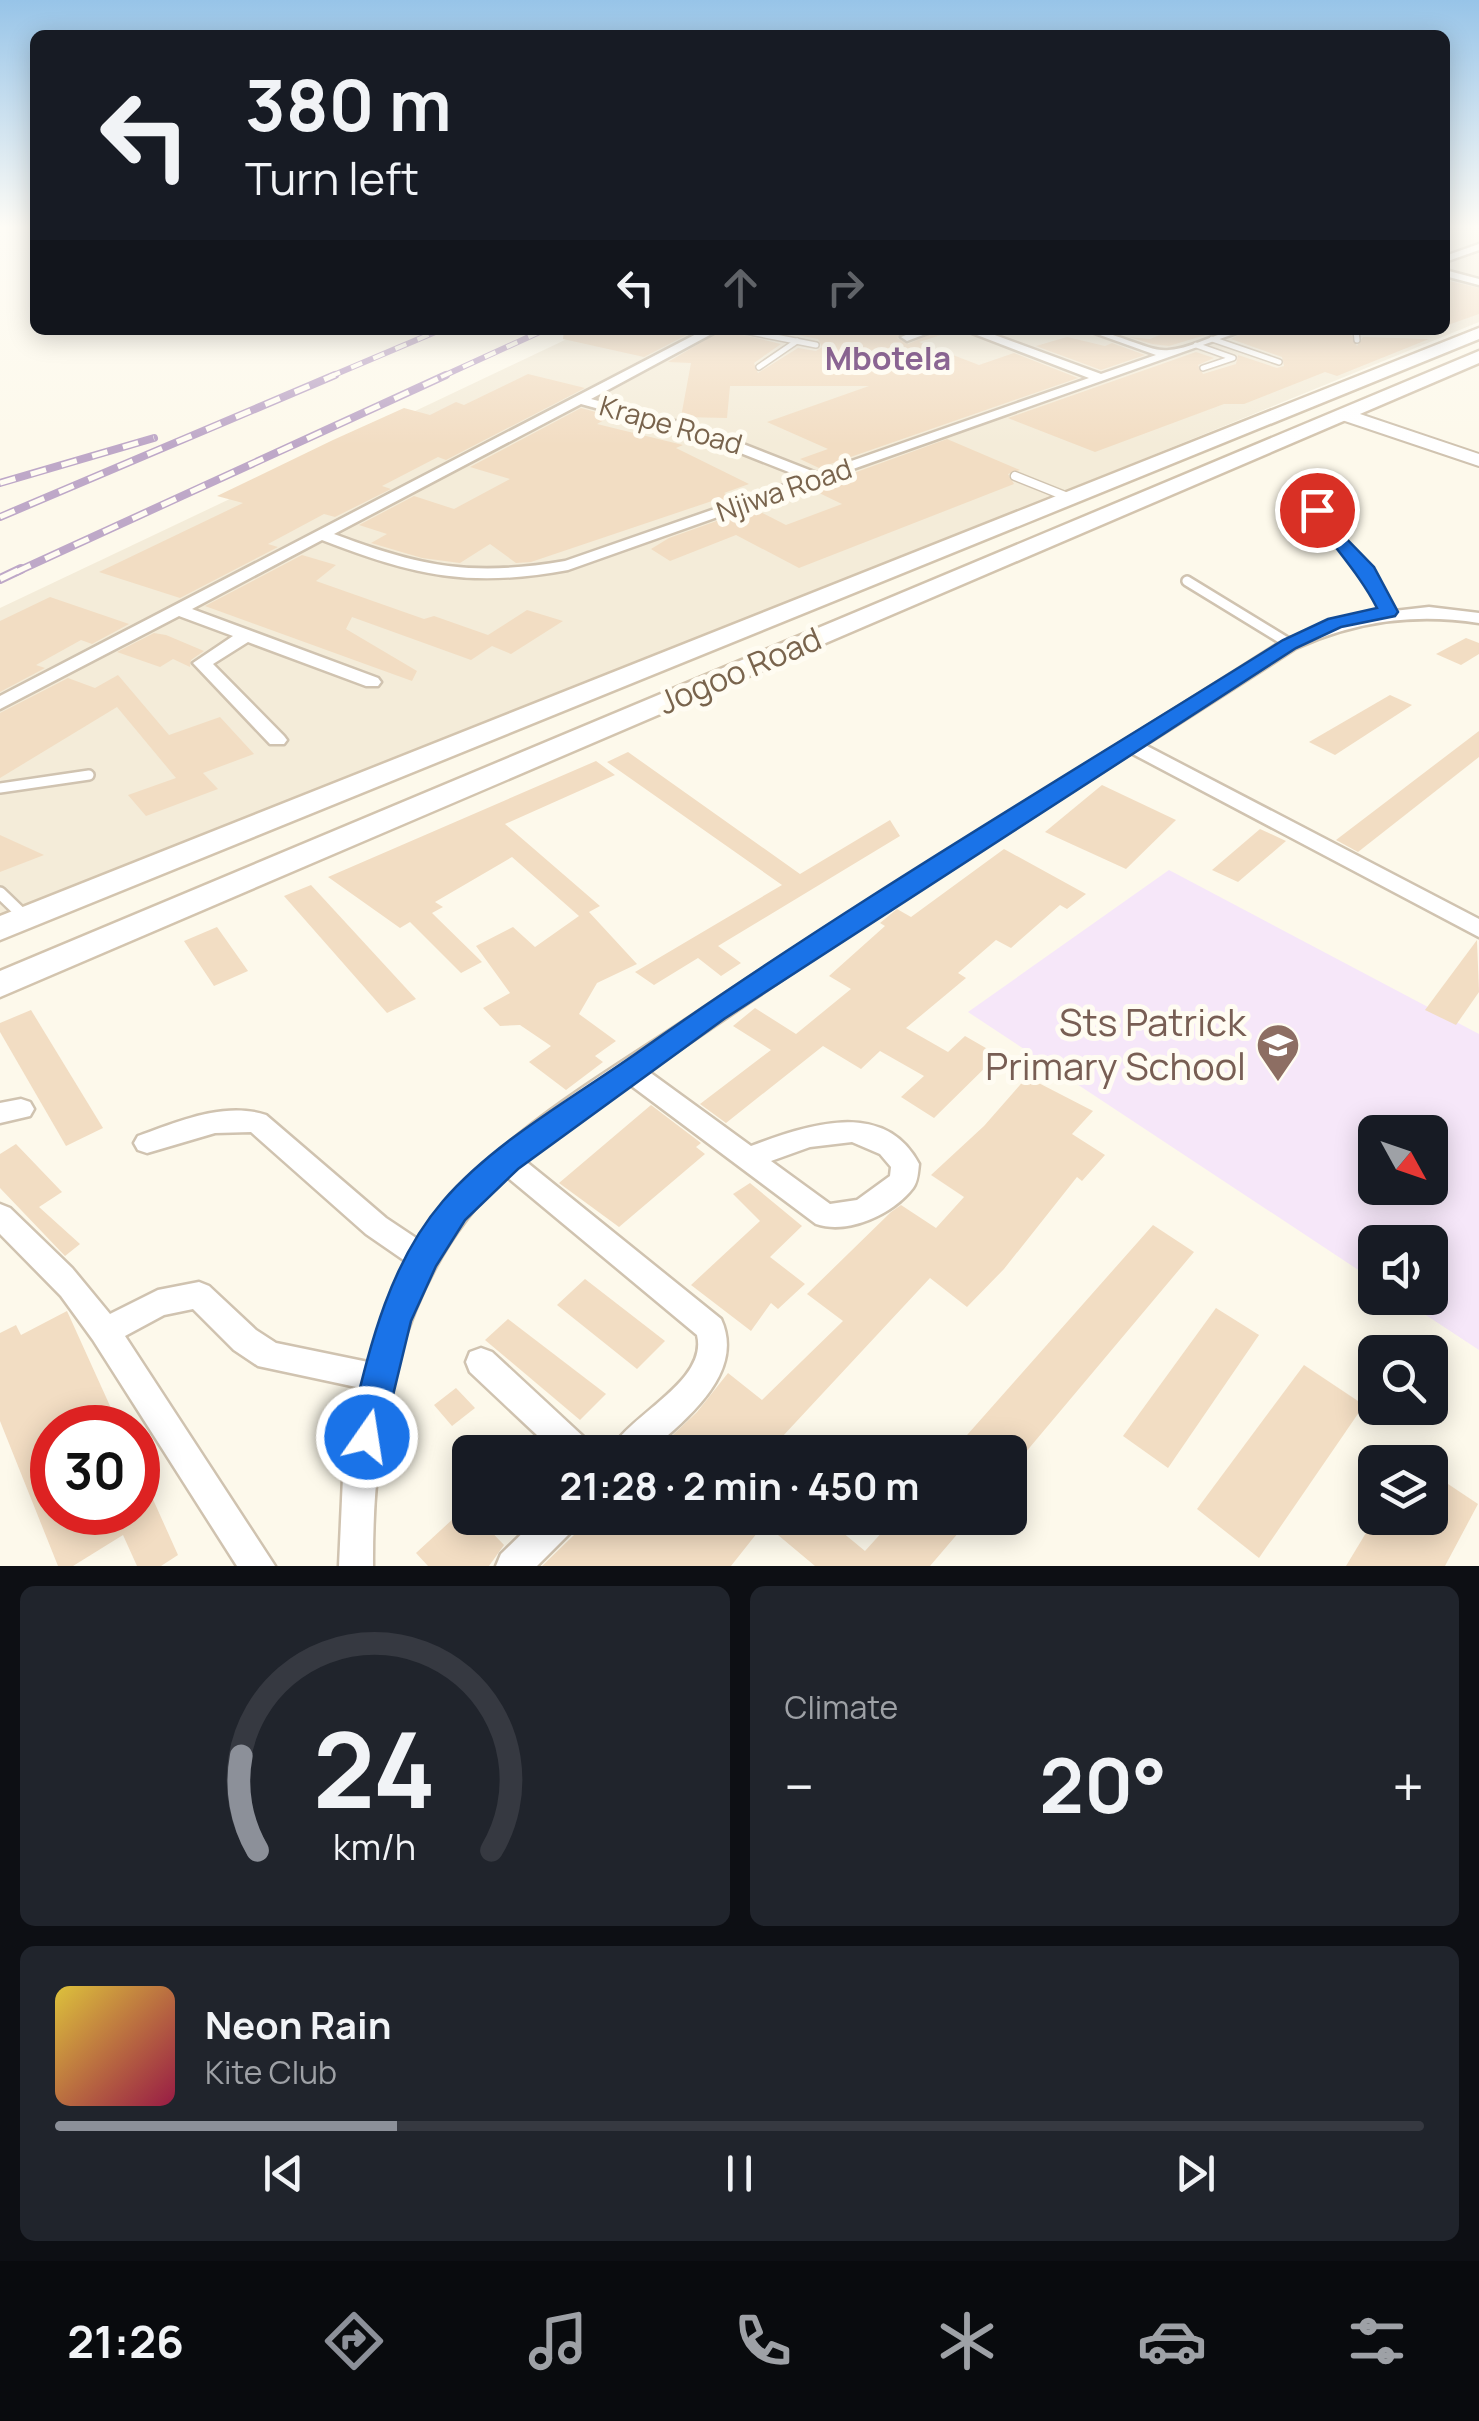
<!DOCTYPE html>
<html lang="en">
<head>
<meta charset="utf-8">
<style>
	body { margin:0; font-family:Manrope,sans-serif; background:#20242c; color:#f1f3f6; height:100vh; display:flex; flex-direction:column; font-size:38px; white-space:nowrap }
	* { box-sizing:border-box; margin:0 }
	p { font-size:32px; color:#9ea1a6 }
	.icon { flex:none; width:55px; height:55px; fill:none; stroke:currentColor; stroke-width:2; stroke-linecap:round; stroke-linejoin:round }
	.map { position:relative; height:1566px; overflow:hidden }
	.details { display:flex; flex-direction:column; gap:20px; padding:20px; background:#0d0f14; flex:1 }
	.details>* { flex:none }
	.guide { position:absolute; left:30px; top:30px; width:1420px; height:305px; border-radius:15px; box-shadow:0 5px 25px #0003; background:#171b24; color:#f1f3f6; overflow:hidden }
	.needle { width:65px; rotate:130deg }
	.tools { position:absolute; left:1358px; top:1115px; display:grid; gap:20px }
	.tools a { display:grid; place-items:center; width:90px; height:90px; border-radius:15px; background:#171b24; box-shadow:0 5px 25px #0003; font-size:50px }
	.speed { position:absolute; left:30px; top:1405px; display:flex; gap:20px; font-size:50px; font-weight:700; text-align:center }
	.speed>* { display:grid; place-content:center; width:130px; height:130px; border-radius:50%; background:#171b24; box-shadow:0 5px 25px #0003; line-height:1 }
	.speed .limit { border:15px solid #d22; background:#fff; color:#111 }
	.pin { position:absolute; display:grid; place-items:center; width:85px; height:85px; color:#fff; margin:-42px; border:5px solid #fff; border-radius:50%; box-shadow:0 2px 10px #0007 }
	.me { position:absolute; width:110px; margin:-55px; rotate:13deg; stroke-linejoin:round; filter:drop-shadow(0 0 8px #0008) }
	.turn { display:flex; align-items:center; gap:35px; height:210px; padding:0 50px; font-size:45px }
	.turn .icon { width:130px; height:130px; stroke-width:2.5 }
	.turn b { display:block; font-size:70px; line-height:85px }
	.lanes { display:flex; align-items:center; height:95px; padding:0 50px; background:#0003; justify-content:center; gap:50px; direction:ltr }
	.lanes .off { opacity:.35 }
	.big { font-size:75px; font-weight:700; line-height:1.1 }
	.details .tile { flex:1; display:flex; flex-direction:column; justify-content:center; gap:15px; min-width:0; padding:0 35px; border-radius:15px; background:#20242c }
	.details .dial { align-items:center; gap:0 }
	.dial svg { height:260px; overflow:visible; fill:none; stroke:#363941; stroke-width:7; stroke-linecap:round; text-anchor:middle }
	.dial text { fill:#f1f3f6; stroke:none }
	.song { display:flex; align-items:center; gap:30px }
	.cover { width:120px; height:120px; border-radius:15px; background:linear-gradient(135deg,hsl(50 70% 55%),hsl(340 70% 35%)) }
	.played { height:10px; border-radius:5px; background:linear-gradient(90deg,#8c9099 25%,#363941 25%) }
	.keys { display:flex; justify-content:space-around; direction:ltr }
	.heat { display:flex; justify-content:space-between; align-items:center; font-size:55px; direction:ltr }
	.details .tiles { flex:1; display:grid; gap:20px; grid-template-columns:1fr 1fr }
	.tile:last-child { grid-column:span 2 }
	.trip { position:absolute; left:452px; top:1435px; width:575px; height:100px; border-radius:15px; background:#171b24; box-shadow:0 5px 25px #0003; font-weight:700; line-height:100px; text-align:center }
	.tab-bar { display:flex; height:160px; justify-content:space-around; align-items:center; background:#090b0e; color:#9ea1a6 }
	.tab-bar .icon { width:70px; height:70px }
	.tab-bar .current { color:#8c9099 }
	.tab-bar b { font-size:45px; color:#f1f3f6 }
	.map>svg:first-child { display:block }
</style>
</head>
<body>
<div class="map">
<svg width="1479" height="1566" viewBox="0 0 1479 1566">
	<rect width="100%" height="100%" fill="#fdf9eb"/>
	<path fill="#f4ecd9" d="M1445 226H1479V322L0 925V608L586 330H1445Z"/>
	<path fill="#f6e7f9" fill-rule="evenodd" d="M1169 870 1479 1034V1350L1400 1298H1430V1242H1375V1281L968 1012ZM1375 1132H1430V1188H1375Z"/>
	<g fill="#f2ddc3">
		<path d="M1445 280 1479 288V314L1445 326Z"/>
		<path d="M564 330H696L644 357 563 339Z"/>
		<path d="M722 330 781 344 754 363 758 373 798 348 816 351 822 347 818 339 772 330H908L897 338 908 344 940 330 941 335 919 342 979 365 1014 353 1078 378 819 468 800 459 828 449 767 422 869 386H730L727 418 681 417 691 363 668 362Z"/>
		<path d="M1173 330H1222L1169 346 1152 344 1129 337 1150 339Z"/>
		<path d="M1249 330H1300L1315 335 1339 330 1350 333 1357 346 1363 337 1429 339 1337 376 1325 372 1244 404H1224L1095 452 1008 418 1196 352 1214 358 1198 365 1203 374 1236 364 1238 355 1277 368 1284 366 1282 357 1231 339Z"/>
		<path d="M1067 337 1105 346 1112 343 1145 355 1101 370 1036 346Z"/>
		<path d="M528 374 585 388 446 460 438 457 382 486 391 489 335 517 324 514 268 544 278 547 180 598 99 572 243 503 217 496 333 440 404 408 430 415 456 402 464 405Z"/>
		<path d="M581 408 603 414 595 418 604 420 597 424 683 445 676 448 749 484 724 493 734 498 717 504 715 500 531 562 516 563 490 544 460 563 422 558 371 543 387 534 359 525 414 496 454 509 510 479 470 467Z"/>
		<path d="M947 439 1020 470 1008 474 1014 484 799 568 736 535 670 561 651 549 669 538 753 508 786 525 842 504 815 491 843 479 840 478Z"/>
		<path d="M302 555 336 565 316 581 424 619 434 616 488 635 527 610 563 621 511 654 492 646 471 660 352 617 346 629 417 671 412 681 205 606Z"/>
		<path d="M50 597 129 624 92 644 81 640 36 665 45 668 0 692V621Z"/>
		<path d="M154 633 166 635 204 651 191 660 190 667 173 659 160 667 117 652Z"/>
		<path d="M1466 638 1479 643V654L1461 665 1436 654Z"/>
		<path d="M118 675 169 735 220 717 254 754 203 773 218 789 146 816 128 795 176 778 117 707 0 778V713L68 678 95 688Z"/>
		<path d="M1390 695 1412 705 1335 755 1309 742Z"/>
		<path d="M1479 731V757L1358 852 1336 840Z"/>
		<path d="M628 752 800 874 890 820 900 836 718 946 741 963 721 976 698 958 654 985 635 972 782 885 607 762Z"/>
		<path d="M596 761 615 775 505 824 600 906 589 912 637 964 597 983 579 1014 616 1041 595 1056 603 1062 566 1090 529 1062 551 1046 520 1025 500 1026 483 1008 510 993 476 946 513 927 535 947 579 916 512 857 435 902 443 907 432 913 482 962 461 973 410 922 400 928 328 877Z"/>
		<path d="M1102 785 1176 820 1126 869 1045 832Z"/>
		<path d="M1260 829 1286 841 1238 882 1212 870Z"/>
		<path d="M0 835 44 855 0 872Z"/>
		<path d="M1004 849 1086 894 1067 909 1060 905 1011 948 996 940 958 973 966 978 906 1028 948 1052 965 1036 998 1055 934 1118 901 1097 924 1076 880 1051 861 1069 823 1046 726 1123 700 1104 771 1050 733 1026 755 1008 796 1034 851 989 829 976 885 926 880 923 897 909 911 917Z"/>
		<path d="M311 885 416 999 387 1013 284 896Z"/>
		<path d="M217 927 248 971 214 986 184 941Z"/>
		<path d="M1477 940 1479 992 1456 1025 1425 1010Z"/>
		<path d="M31 1010 103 1128 66 1146 0 1032V1023Z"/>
		<path d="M1027 1077 1093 1111 1072 1134 1105 1155 1082 1181 1077 1177 1004 1269 967 1307 930 1278 782 1437 800 1452H663L659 1448 697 1412 728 1373 762 1400 843 1321 807 1294 891 1212 901 1205 936 1228 964 1197 931 1175 984 1126Z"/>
		<path d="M651 1105 701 1143 696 1147 705 1154 619 1227 559 1183Z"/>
		<path d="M16 1144 62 1192 39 1207 80 1244 65 1256 0 1188V1154Z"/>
		<path d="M750 1183 802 1226 770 1257 805 1284 778 1309 771 1303 751 1331 691 1285 760 1221 733 1194Z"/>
		<path d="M1153 1225 1194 1252 1010 1471V1452H952Z"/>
		<path d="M585 1279 665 1341 637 1369 557 1305Z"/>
		<path d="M1216 1308 1259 1335 1168 1468 1123 1436Z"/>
		<path d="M67 1311 120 1428H52V1512H138V1466L178 1555 161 1566H137L123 1535 73 1566H58L0 1421V1333L16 1325 21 1335Z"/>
		<path d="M508 1319 606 1394 580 1420 485 1340Z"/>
		<path d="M1304 1365 1364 1405 1259 1558 1197 1509Z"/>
		<path d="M456 1388 475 1408 452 1426 434 1405Z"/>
		<path d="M1430 1472 1478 1504 1445 1566H1346L1375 1518H1430Z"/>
		<path d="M467 1506 470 1518H478L504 1545 489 1566H428L416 1553Z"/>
		<path d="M582 1518H769L731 1566H542L576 1533Z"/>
		<path d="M793 1518H825L865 1551 895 1518H971L930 1566H815L778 1535Z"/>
	</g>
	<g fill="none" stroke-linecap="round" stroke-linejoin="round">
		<g stroke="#d0c3b0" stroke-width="8">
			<g id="service-far3">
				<path d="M740 330 816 345"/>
				<path d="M1356 330 1357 340"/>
				<path d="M1212 339 1279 362"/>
				<path d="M1196 345 1233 358 1203 368"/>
				<path d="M759 367 797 341"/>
			</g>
		</g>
		<g stroke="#d0c3b0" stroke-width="11">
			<g id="service-far2">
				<path d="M1015 476 1070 498"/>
				<path d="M1301 484 1365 572"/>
			</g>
		</g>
		<g stroke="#d0c3b0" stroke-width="14">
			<g id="service-far1">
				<path d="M1363 569 1388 612"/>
				<path d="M1187 581 1290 644"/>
				<path d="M0 788 89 775"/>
			</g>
		</g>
		<g stroke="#d0c3b0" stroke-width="16">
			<path id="service" d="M0 893 26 918"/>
		</g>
		<g stroke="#d0c3b0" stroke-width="5">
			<g id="minor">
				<path d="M1479 244V250L1445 262V256Z"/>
				<path d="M1445 270 1479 279V285L1445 276Z"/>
				<path d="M704 330H719L591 399 705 429 817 473 1089 378 964 330H981L1101 374 1156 355 1086 330C1114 330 1149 353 1169 350 1196 348 1217 330 1245 330L568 570C470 588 415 576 322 540L192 609 378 678 381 682 378 686H366L248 642 213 664 284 736 287 740 284 744H270L193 663 233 636 179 616 0 709V696ZM581 404 695 435 804 478 565 561C472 577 421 567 334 534Z"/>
				<path d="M918 330H936L907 341 901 337Z"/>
				<path d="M1429 607 1479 613V623C1414 613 1357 621 1296 648L1145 745 1479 919V937L1131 753 824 951 648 1071 751 1146C805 1126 884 1097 919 1164 918 1172 918 1181 913 1188 893 1214 848 1235 816 1224L629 1084 524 1160 721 1319C746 1373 686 1419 649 1452H610C626 1416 709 1382 697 1335L506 1176C400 1273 372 1428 373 1566H339L343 1477 361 1388 258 1366 234 1350 193 1309 164 1315 125 1336 275 1566H237L93 1340 61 1296 0 1234V1204L10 1208 72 1268 110 1314 158 1290 199 1282 209 1286 256 1330 276 1343 368 1362 408 1263 366 1234 251 1132 215 1133 147 1153 138 1150 134 1143 138 1136C177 1122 224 1101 266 1115L386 1218 419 1240C486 1140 595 1081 693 1015 887 885 1087 766 1284 640L1359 615ZM852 1142 880 1154 891 1167 890 1176 857 1200 830 1204 771 1161 810 1147Z"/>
				<path d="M21 1099 30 1102 34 1109 30 1116 0 1123V1103Z"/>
				<path d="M481 1348 492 1352 588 1441 593 1452H555L470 1372 466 1362 470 1352Z"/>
				<path d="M538 1518H578L573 1530 537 1566H496L501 1554Z"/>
			</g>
		</g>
		<g stroke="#d0c3b0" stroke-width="4">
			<path id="tertiary" d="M1339 411H1351L1479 454V466L1339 419Z"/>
		</g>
		<g stroke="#d3c4ae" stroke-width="5">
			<g id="secondary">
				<path d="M1479 328V339L0 940V916Z"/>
				<path d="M1479 351V363L0 997V971Z"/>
			</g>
		</g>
		<use href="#service-far3" stroke="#fff" stroke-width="5"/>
		<use href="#service-far2" stroke="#fff" stroke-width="8"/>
		<use href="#service-far1" stroke="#fff" stroke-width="9"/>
		<use href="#service" stroke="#fff" stroke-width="11"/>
		<use href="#minor" fill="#fff" fill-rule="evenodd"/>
		<use href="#tertiary" fill="#fff" fill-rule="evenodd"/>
		<use href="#secondary" fill="#fff" fill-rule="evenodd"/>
		<g stroke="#bea8c8" stroke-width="6">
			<g id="rail-far2">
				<path d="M329 377 440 330"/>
				<path d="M441 377 544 330"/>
			</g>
		</g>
		<g stroke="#bea8c8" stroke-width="8">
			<g id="rail-far1">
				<path d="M0 483 154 438"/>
				<path d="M0 517 335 375"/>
				<path d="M16 572 446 375"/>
			</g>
		</g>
		<g stroke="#bea8c8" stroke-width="10">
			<path id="rail" d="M0 579 21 569"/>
		</g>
		<use href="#rail-far2" stroke="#fffcf2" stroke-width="4" stroke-dasharray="12" stroke-linecap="butt"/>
		<use href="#rail-far1" stroke="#fffcf2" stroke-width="5" stroke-dasharray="16" stroke-linecap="butt"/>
		<use href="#rail" stroke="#fffcf2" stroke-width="6" stroke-dasharray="20" stroke-linecap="butt"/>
	</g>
	<linearGradient id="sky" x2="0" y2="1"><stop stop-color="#97c4e8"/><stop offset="0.51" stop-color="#fefcf6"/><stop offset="1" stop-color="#fefcf6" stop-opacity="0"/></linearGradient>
	<rect width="1479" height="445" fill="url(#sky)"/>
	<path fill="#1a73e8" stroke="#114b97" stroke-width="2.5" d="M1311 506H1323L1340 532 1374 567 1398 612 1395 616 1341 627 1296 648 724 1019 518 1169 465 1220 436 1266 411 1321 380 1449 367 1454 354 1449 348 1437C368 1355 386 1267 443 1201 496 1140 575 1097 641 1050 848 904 1068 775 1283 640L1328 619 1377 608C1358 571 1331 545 1309 510Z"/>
	<defs>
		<g id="school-pin" transform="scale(2.25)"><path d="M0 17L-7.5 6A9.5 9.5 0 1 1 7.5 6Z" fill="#8d6e63" stroke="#fffcf2"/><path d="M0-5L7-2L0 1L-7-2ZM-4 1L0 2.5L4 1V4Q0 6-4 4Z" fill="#fff"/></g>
	</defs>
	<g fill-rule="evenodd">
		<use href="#school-pin" x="1278" y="1045"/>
	</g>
	<g text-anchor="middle" stroke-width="10" stroke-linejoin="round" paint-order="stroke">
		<g font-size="28" fill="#79644d" stroke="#fffcf2">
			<text transform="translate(671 425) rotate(16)" y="10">Krape Road</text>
			<text transform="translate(784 490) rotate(-19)" y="10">Njiwa Road</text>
		</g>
		<g font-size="32" font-weight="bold" fill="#8c6694" stroke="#fffcf2">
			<text x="888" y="370">Mbotela</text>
		</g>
		<g font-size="32" fill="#79644d" stroke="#fffcf2">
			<text transform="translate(740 671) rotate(-23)" y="11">Jogoo Road</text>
		</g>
		<g font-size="38" fill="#785e54" stroke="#fffcf2" text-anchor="end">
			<text x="1246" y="1036">Sts Patrick<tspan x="1246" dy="44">Primary School</tspan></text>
		</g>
	</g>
</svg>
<div class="tools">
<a><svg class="needle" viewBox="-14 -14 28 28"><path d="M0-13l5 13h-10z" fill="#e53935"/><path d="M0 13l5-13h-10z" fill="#9ea1a6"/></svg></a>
<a><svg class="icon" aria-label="sound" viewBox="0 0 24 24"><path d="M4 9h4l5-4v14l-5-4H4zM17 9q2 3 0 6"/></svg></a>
<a><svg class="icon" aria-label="search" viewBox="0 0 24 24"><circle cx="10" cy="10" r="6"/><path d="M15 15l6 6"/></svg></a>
<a><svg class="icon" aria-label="layers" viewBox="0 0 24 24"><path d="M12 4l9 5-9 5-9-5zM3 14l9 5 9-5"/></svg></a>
</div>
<div class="speed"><div class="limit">30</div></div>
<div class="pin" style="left:1317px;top:510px;background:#d93025"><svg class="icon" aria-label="arrive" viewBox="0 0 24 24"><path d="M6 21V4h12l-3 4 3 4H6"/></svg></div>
<svg class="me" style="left:367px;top:1437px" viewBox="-20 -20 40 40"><circle r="17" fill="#1a73e8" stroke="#fff" stroke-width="3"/><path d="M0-11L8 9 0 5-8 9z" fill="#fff"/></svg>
<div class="trip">21:28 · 2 min · 450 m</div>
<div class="guide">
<div class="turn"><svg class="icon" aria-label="left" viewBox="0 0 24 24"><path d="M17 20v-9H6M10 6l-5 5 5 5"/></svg><div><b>380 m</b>Turn left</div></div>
<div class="lanes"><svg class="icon" aria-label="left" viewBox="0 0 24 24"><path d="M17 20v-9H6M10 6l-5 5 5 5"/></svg><svg class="icon off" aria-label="ahead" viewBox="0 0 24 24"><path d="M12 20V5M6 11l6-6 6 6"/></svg><svg class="icon off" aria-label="right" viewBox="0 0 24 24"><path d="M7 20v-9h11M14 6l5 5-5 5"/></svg></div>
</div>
</div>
<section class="details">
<div class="tiles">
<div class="tile dial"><svg viewBox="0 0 100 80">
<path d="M14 69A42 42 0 1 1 86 69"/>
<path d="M14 69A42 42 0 0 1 9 40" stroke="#8c9099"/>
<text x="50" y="56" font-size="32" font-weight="700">24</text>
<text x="50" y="72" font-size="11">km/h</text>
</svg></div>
<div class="tile"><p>Climate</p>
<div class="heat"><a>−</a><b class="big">20°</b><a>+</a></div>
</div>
<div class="tile">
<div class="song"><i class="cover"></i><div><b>Neon Rain</b><p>Kite Club</p></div></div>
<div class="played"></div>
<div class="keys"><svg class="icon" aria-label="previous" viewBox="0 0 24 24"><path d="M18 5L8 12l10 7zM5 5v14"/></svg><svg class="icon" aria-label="pause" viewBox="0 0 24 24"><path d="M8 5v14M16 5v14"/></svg><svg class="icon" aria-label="next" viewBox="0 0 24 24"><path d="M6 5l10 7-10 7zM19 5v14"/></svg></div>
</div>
</div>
</section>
<nav class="tab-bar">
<b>21:26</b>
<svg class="icon current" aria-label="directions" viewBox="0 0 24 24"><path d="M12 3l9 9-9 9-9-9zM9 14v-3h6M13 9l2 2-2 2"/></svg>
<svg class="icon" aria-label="music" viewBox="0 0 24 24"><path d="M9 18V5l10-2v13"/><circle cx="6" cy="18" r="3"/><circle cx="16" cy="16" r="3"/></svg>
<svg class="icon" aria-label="phone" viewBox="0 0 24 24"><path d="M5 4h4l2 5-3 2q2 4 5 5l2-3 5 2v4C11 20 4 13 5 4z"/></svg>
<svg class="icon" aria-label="climate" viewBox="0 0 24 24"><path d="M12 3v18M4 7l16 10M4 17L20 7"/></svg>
<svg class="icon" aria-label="car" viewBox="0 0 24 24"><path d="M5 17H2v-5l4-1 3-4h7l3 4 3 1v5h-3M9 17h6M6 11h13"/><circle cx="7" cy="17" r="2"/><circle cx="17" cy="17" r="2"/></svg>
<svg class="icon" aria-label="filters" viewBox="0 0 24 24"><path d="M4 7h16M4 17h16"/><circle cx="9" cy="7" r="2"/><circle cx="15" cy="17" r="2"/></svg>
</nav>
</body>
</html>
